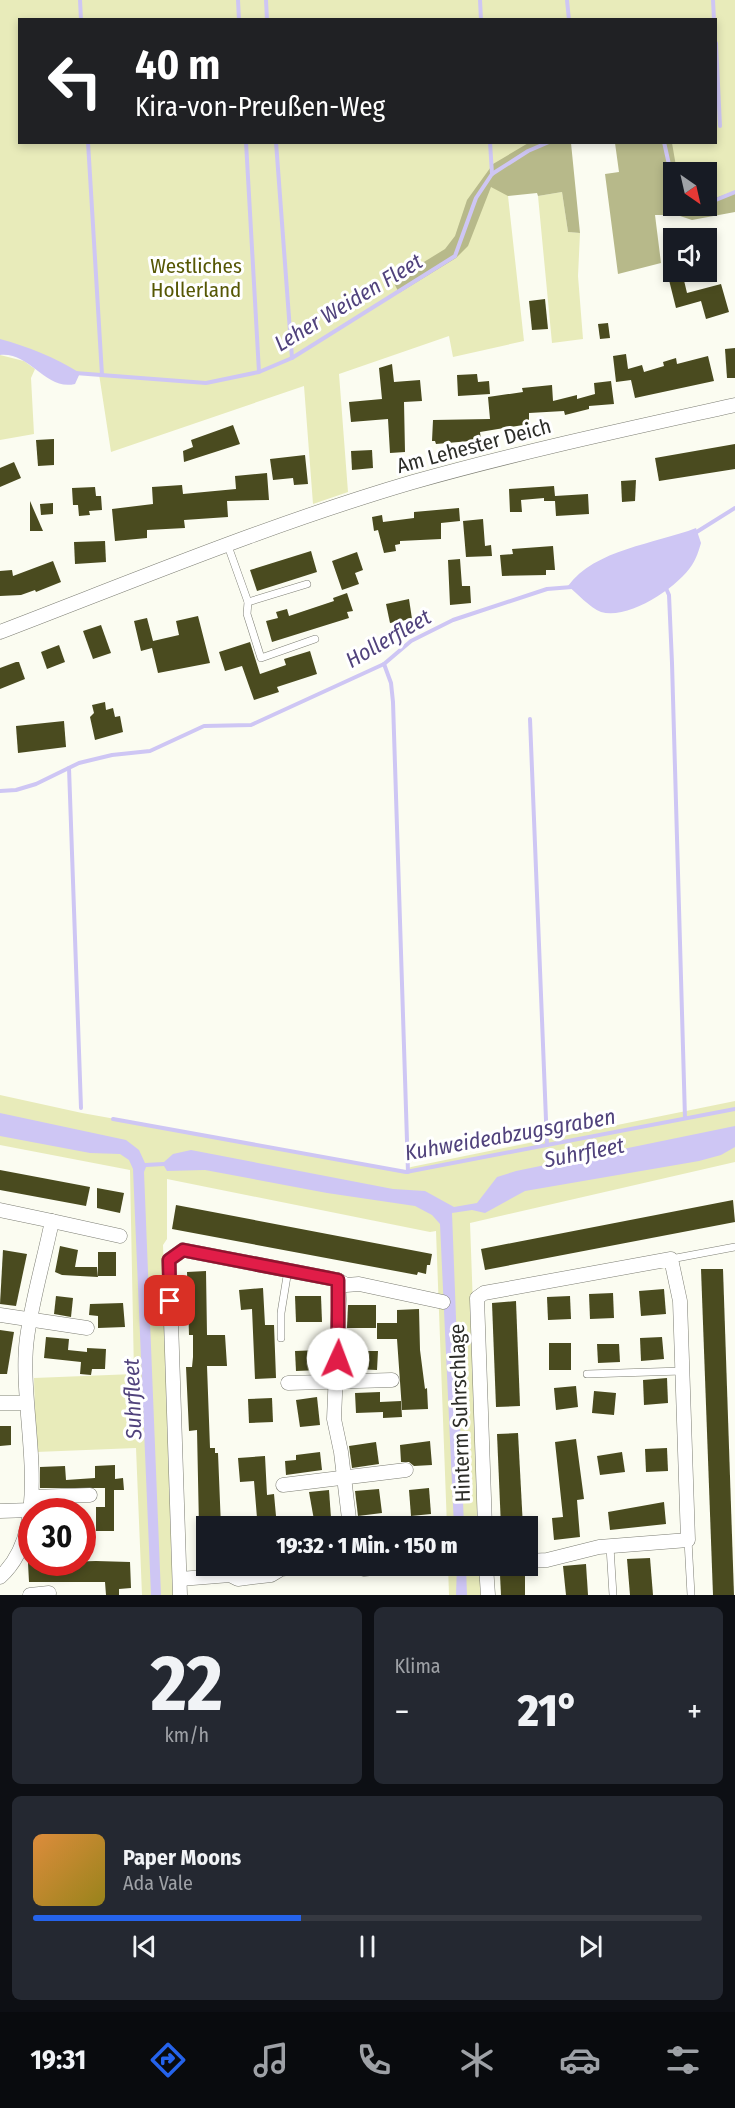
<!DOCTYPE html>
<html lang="de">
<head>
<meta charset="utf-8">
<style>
	body { margin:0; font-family:"Fira Sans Condensed",sans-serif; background:#242831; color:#f1f3f6; height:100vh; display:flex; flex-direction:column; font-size:22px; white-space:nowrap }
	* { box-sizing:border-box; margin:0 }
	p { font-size:20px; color:#9ea1a6 }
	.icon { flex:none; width:33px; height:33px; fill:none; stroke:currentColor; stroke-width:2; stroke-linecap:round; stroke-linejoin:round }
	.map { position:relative; height:1595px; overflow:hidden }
	.drawer { display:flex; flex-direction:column; gap:12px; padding:12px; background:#0d0f14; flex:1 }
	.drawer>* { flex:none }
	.hud { position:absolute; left:18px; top:18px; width:699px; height:126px; border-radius:0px; box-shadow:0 3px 9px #0003; background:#202124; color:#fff; overflow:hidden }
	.needle { width:39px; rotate:146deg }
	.controls { position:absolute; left:663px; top:162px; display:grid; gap:12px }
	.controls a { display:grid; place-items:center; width:54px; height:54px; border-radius:0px; background:#171b24; box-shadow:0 3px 9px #0003; font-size:30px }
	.speed { position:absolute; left:18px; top:1498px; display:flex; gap:12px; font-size:30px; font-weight:700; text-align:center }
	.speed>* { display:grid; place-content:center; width:78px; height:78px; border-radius:50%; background:#171b24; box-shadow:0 3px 9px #0003; line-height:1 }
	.speed .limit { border:9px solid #d22; background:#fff; color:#111 }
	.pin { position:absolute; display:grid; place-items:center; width:51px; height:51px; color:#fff; margin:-26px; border-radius:12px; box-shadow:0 3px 9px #0006 }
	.me { position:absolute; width:66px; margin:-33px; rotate:2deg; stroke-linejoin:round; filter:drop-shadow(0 0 4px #0008) }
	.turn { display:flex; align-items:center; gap:21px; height:126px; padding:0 18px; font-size:27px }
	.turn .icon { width:78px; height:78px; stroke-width:2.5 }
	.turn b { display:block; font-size:42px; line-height:51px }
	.big { font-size:45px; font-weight:800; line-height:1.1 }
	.drawer .widget { flex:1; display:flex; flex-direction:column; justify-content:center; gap:9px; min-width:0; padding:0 21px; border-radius:9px; background:#242831 }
	.drawer .dial { align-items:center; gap:0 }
	.dial b { font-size:78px; line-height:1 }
	.song { display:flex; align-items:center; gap:18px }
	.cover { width:72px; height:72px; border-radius:9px; background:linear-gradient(135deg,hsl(30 70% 55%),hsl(50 70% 35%)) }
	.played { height:6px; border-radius:3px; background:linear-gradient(90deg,#2563eb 40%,#363941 40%) }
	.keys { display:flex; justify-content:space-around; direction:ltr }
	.heat { display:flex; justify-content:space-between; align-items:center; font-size:33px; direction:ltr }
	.drawer .tiles { flex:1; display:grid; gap:12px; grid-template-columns:1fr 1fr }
	.widget:last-child { grid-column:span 2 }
	.trip { position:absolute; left:196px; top:1516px; width:342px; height:60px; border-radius:0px; background:#171b24; box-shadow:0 3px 9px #0003; font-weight:800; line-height:60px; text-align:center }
	.menu { display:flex; height:96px; justify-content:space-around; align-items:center; background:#090b0e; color:#9ea1a6 }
	.menu .icon { width:42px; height:42px }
	.menu .active { color:#2563eb }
	.menu b { font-size:27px; color:#f1f3f6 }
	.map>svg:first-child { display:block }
</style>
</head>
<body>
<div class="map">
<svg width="735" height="1595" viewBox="0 0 735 1595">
	<rect width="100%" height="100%" fill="#fbfcf1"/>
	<g fill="#e8ebba">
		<path d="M0 0H735V202L707 205 706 172H674V206L652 211 642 143 716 142V20H20V142L569 143 508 196 524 341 453 357 449 336 339 374 348 492 313 504 304 386 111 452 99 374 68 372 0 347Z"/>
		<path d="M562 192 568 232 580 233 578 276 583 339 552 343 538 196Z"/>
		<path d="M0 355 24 361 35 369 31 378 34 434 0 440Z"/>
		<path d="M0 1095 82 1113 404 1171 411 1167 735 1101V1162L470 1223 481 1527H447L436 1231 430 1232 167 1179V1239L163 1245 175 1595H142L136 1448 36 1452 34 1378 134 1374 130 1170 0 1145Z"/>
		<path d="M448 1566H482L483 1595H449Z"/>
	</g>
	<g fill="#b7b98a">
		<path d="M530 142 571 143 580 233 568 232 562 192 538 196 537 193 508 196 491 187 468 246 456 258 399 293 393 281 445 249 455 236 467 200 493 164Z"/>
		<path d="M615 143H672L677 172H674V206H706L707 201 735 191V212L692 220 677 215H655L661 263 618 274 605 174 619 172Z"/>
	</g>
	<g fill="#cec6f4">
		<path d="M0 339C29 347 54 357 80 373L75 384C45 391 31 352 0 355Z"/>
		<path d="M696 528 701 543C699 550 696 559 692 565 678 587 629 620 601 612 590 608 577 593 568 586 595 549 655 544 696 528Z"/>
		<path d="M0 1113 126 1140 139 1150 145 1163 164 1162 173 1154 191 1150 393 1189 425 1191 454 1207 477 1203 497 1177 516 1171 735 1126V1147L721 1155 699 1161 525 1191 485 1213 472 1210 452 1213 464 1527H454L440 1224 432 1215 415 1206 327 1193 205 1170 167 1171 164 1166 146 1167 144 1172 161 1595H151L133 1169 129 1160 120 1154 90 1153 0 1136Z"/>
		<path d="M457 1566H466L467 1595H456Z"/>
	</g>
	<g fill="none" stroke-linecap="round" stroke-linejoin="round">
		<g stroke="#cec6f4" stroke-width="4">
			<path d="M80 0 81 20"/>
			<path d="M238 0 239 20"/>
			<path d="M266 0 267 20"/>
			<path d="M480 0 481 20"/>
			<path d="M567 0 569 20"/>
			<path d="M713 0 714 20"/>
			<path d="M716 43 720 126"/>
			<path d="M88 142 102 375"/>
			<path d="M246 142 259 372"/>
			<path d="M276 142 292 358"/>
			<path d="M490 142 492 174"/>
			<path d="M664 142 674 187"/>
			<path d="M706 204 735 192"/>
			<path d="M683 206 686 211 703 206"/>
			<path d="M75 373 206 383 259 372 292 358 455 256 476 198 492 174 528 151 549 142"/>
			<path d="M695 533 735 508"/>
			<path d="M665 586 669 595 672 663 685 1118"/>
			<path d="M384 664 391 683 393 702 408 1172"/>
			<path d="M530 719 547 1145"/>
			<path d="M69 768 81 1108"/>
			<path d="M0 791 16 790 36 784 79 763 112 755 150 751 204 726 251 725 384 664 411 641 453 620 547 589 572 587"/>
			<path d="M113 1119 406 1172 735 1109"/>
		</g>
	</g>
	<g fill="#4a4b1f">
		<path d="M682 272 687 293 721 284 729 312 706 319 701 301 676 308 668 276Z"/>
		<path d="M545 299 548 329 532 330 529 301Z"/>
		<path d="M608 323 610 338 600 339 598 324Z"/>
		<path d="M735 348V378H727L725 349Z"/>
		<path d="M626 354 628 369 642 365 644 372 664 366 663 362 676 358 677 364 708 356 714 381 635 398 631 380 616 382 613 356Z"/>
		<path d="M392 364 394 382 420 380 422 401 404 402 405 452 390 453 388 419 351 422 349 402 382 399 379 368Z"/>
		<path d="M477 374 478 382 489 381 490 394 458 396 457 375Z"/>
		<path d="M611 381 614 404 589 406V409L565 415 564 411 529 413V424L480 432 481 440 436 444 435 441H432L433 420 490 419 488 397 523 392 522 388 552 385 553 401 577 395V399L595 394 594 383Z"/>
		<path d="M233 425 240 444 184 462 183 451 193 447 191 440Z"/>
		<path d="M54 439V465L38 466 36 440Z"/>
		<path d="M735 444V469L659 481 655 458Z"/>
		<path d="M372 450 373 468 352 470 351 451Z"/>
		<path d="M305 455 308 484 294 485 293 478 273 480 270 459Z"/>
		<path d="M14 462 21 478 0 487V468Z"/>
		<path d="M267 473 269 500 227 501 228 517 184 520 185 528 147 530V538L115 541 112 509 153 504 152 487 182 485 183 494 236 489 235 476Z"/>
		<path d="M636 480 635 501 622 502 621 481Z"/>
		<path d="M554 486 555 496 588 494 589 514 556 516 555 501H544V498L521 500 522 512H510L509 489Z"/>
		<path d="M95 487 96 496H101L102 510 89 511 90 515 79 516 78 505H73L72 488Z"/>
		<path d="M30 501 43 531H30Z"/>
		<path d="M53 503V514L41 515 40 504Z"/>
		<path d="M459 508 460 521 441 523V539L400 541V544L395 545 396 551 384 553 378 530 374 531 372 517 382 515 383 522 414 518V512Z"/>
		<path d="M483 519 485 546 491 545 492 556 466 557 463 521Z"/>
		<path d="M105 541 106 562 75 564 74 542Z"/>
		<path d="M553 546 555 570H546V575L502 576 500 555 513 554 512 549Z"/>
		<path d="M311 551 317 572 257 591 250 570Z"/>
		<path d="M357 552 363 570 355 573 359 584 342 590 332 561Z"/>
		<path d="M460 559 462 586H470L471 603 450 605 448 560Z"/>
		<path d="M53 561 61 582 36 592 35 590 21 595 0 596V571L12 570 13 576Z"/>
		<path d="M347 593 353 611 347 612 349 618 272 642 266 621 278 618 276 612 287 609 289 616 334 601 333 598Z"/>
		<path d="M409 599 412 619 390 623 386 604Z"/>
		<path d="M198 616 210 663 158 673 152 648 141 651 134 621 147 618 153 641 179 635 176 621Z"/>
		<path d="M101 625 111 653 93 659 83 631Z"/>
		<path d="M250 642 260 674 286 665 284 659 310 651 317 674 277 687 279 692 254 700 242 666 225 671 219 652Z"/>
		<path d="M59 645 65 662 47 669 41 652Z"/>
		<path d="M16 662H19L25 679 0 689V668Z"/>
		<path d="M105 702 106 710 113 708 115 717 120 716 123 732 95 740 90 717 94 713 92 705Z"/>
		<path d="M64 721 66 747 18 753 16 726Z"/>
		<path d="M0 1170 90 1187 86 1206 0 1190Z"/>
		<path d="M97 1188 124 1193 120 1213 97 1208Z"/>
		<path d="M733 1200 735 1222 485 1270 481 1249Z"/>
		<path d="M176 1205 432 1254 430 1265H427L426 1274 418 1272 417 1275 172 1229Z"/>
		<path d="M60 1246 78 1250 75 1267H97L98 1277 62 1275 55 1272Z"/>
		<path d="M3 1250 27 1254 16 1306 0 1304Z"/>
		<rect x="98" y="1252" width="18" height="24"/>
		<path d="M701 1269H723L734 1595H713Z"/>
		<path d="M206 1271 207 1335H225L227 1366H207L210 1448H215V1453H218L221 1527H199L197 1430 189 1431 186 1367H192L193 1357V1335H189L187 1272Z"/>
		<path d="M263 1288 265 1325H274L276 1378 255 1379 252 1309 241 1310 239 1290Z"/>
		<path d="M664 1289 666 1314 641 1316 639 1291Z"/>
		<path d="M613 1293 614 1318 590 1319 589 1294Z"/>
		<path d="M56 1296 73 1298 71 1317 54 1314Z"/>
		<path d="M295 1296H321L322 1322H296Z"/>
		<path d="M570 1296 571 1319 548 1320 547 1297Z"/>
		<path d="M516 1301 520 1406 496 1407 492 1303Z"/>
		<path d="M123 1303 125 1327 98 1328V1316L89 1315 90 1304Z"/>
		<path d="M348 1305H376V1328H347Z"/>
		<path d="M419 1309 420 1350 425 1389 427 1388 428 1409 402 1410 397 1339H377V1323H397V1310Z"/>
		<path d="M0 1330 14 1332 7 1374H0Z"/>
		<path d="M46 1337 69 1339 68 1350 87 1352V1348L106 1349 105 1369H92L91 1375 80 1374 81 1362 44 1358Z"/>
		<path d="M662 1337 664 1359 641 1361 640 1338Z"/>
		<rect x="549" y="1343" width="22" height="27"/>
		<path d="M597 1344H619L620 1362 598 1363Z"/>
		<path d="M320 1350 321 1370 296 1371 295 1351Z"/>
		<path d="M348 1351H378L377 1370 353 1369V1365H347Z"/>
		<path d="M667 1378 668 1403 644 1405 643 1380Z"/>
		<path d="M576 1386 578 1407 556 1410 554 1388Z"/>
		<path d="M594 1391 616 1393 614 1415 592 1413Z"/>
		<path d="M380 1392V1402L401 1401 402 1417 383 1418V1412L356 1413 355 1393Z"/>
		<path d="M317 1397 320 1425 300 1427 296 1400Z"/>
		<path d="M272 1398 273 1422 249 1423 248 1399Z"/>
		<path d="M0 1426H11V1445L0 1446Z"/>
		<path d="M518 1433 523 1527H501L497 1434Z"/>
		<path d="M576 1439 584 1499 577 1500 580 1537 554 1540 552 1518 563 1517 555 1442Z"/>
		<path d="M430 1441 432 1465 414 1466 409 1462H401L400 1445Z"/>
		<path d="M376 1442 379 1464 352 1468 349 1446Z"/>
		<path d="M667 1448 668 1471 646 1472 645 1449Z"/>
		<path d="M320 1452 322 1470 286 1475 285 1461 296 1460V1455Z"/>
		<path d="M622 1452 625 1472 600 1475 597 1456Z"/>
		<path d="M265 1456 267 1495 274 1494 276 1516 257 1518 254 1481 240 1482 238 1458Z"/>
		<path d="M115 1465V1479L123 1478 124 1490H114V1531H96V1507H105V1488H40V1467L65 1466 66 1480 95 1478V1466Z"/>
		<path d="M429 1488 431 1514 411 1516 409 1490Z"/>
		<path d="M379 1489 382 1513 358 1516 355 1491Z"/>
		<path d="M329 1490 331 1518 314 1520 309 1492Z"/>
		<path d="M664 1502 666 1524 610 1530 608 1512Z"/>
		<path d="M650 1558 653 1595H630L627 1559Z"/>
		<path d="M96 1561 130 1562 131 1588 119 1589V1595H106L105 1582H29L28 1563Z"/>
		<path d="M586 1564 588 1595H566L563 1566Z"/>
		<path d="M525 1574V1595H501L500 1575Z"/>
	</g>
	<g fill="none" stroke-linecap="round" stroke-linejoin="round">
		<g stroke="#7d7e74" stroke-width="8">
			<g id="lane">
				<path d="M228 546 248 602 247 614 261 658 315 639"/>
				<path d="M248 602 307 584"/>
				<path d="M671 1259 735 1247"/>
				<path d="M281 1338V1313L288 1270"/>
				<path d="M587 1374 682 1371"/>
				<path d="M688 1540 691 1595"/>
				<path d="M610 1547 613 1595"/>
			</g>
		</g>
		<g stroke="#7d7e74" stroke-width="15">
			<g id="street">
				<path d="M0 632C136 580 273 523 413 482 519 452 627 429 735 405"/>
				<path d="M0 1210 52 1221C44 1260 32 1300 27 1338 17 1410 58 1525 0 1577"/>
				<path d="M52 1221 120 1236"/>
				<path d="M338 1280 339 1299 334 1419 341 1452 350 1527"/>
				<path d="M0 1315 87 1328"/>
				<path d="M288 1383 392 1380"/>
				<path d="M0 1403H25"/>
				<path d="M283 1485 406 1470"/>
				<path d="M32 1497 90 1495"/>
				<path d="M0 1511 32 1510"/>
				<path d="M485 1527 477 1298 484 1293 671 1259 680 1301 688 1540 599 1547 547 1560 528 1561"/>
				<path d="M351 1566 364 1569 393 1566"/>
				<path d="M486 1566 488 1595"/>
				<path d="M180 1579 230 1575 238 1579 271 1575 281 1569 305 1566"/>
				<path d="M30 1595 49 1593"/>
				<path d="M180 1595 169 1260 183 1250 338 1280 346 1285 359 1284 443 1302"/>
			</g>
		</g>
		<use href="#lane" stroke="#fff" stroke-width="7"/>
		<use href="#street" stroke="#fff" stroke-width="14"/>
	</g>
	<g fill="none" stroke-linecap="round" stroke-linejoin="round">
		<g stroke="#92132f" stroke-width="15">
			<path id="route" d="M170 1301 169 1260 183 1250 338 1280V1359"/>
		</g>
		<use href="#route" stroke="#e11d48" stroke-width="10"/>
	</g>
	<g text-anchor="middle" stroke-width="6" stroke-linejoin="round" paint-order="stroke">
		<g font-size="21" fill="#565704" stroke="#fff">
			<text x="196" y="273">Westliches<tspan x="196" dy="24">Hollerland</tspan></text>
		</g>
		<g font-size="21" fill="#2c2d28" stroke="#fff">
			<text transform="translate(474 446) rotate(-15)" y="7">Am Lehester Deich</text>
			<text transform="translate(460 1413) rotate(-92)" y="7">Hinterm Suhrschlage</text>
		</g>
		<g font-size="22" font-style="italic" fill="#50427c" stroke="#fff">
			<text transform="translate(348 302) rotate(-31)" y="8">Leher Weiden Fleet</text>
			<text transform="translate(388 638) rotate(-30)" y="8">Hollerfleet</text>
			<text transform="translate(510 1134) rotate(-10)" y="8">Kuhweideabzugsgraben</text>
			<text transform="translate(584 1152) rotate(-11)" y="8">Suhrfleet</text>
			<text transform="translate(132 1399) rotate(-92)" y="8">Suhrfleet</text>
		</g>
	</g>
</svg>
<div class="controls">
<a><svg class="needle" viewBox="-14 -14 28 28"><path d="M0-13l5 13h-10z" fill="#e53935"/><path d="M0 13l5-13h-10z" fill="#9ea1a6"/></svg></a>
<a><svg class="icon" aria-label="sound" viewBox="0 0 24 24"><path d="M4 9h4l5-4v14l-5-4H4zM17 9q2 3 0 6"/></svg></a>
</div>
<div class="speed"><div class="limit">30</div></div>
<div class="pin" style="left:170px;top:1301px;background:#d93025"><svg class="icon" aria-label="arrive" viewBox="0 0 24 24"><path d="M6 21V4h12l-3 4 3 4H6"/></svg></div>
<svg class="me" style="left:338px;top:1359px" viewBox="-20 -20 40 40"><circle r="19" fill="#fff"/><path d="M0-13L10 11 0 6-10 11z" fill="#e11d48"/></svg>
<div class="trip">19:32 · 1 Min. · 150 m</div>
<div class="hud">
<div class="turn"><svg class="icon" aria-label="left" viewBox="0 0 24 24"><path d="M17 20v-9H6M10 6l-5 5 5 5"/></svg><div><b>40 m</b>Kira-von-Preußen-Weg</div></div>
</div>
</div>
<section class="drawer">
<div class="tiles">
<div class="widget dial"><b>22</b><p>km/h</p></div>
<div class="widget"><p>Klima</p>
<div class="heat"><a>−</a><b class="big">21°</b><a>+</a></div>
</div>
<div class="widget">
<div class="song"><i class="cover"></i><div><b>Paper Moons</b><p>Ada Vale</p></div></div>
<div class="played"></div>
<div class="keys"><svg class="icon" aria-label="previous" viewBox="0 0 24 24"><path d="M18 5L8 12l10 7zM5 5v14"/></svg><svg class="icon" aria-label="pause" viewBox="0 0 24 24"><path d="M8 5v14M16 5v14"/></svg><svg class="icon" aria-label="next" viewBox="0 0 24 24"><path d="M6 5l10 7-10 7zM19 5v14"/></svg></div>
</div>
</div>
</section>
<nav class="menu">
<b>19:31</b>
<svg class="icon active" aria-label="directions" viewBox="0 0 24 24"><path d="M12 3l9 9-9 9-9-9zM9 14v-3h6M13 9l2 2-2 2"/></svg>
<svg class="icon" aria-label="music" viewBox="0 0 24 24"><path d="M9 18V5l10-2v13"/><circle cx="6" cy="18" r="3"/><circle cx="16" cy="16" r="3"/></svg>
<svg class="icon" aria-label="phone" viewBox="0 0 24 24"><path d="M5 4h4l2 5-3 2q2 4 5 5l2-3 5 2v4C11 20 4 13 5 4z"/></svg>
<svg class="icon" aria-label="climate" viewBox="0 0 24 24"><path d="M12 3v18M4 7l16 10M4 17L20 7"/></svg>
<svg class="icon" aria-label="car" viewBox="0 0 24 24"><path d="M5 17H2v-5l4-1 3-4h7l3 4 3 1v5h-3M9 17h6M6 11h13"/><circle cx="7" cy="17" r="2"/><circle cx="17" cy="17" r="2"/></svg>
<svg class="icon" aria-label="filters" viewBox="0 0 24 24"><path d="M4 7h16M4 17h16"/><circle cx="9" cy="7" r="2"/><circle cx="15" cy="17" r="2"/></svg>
</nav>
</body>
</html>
